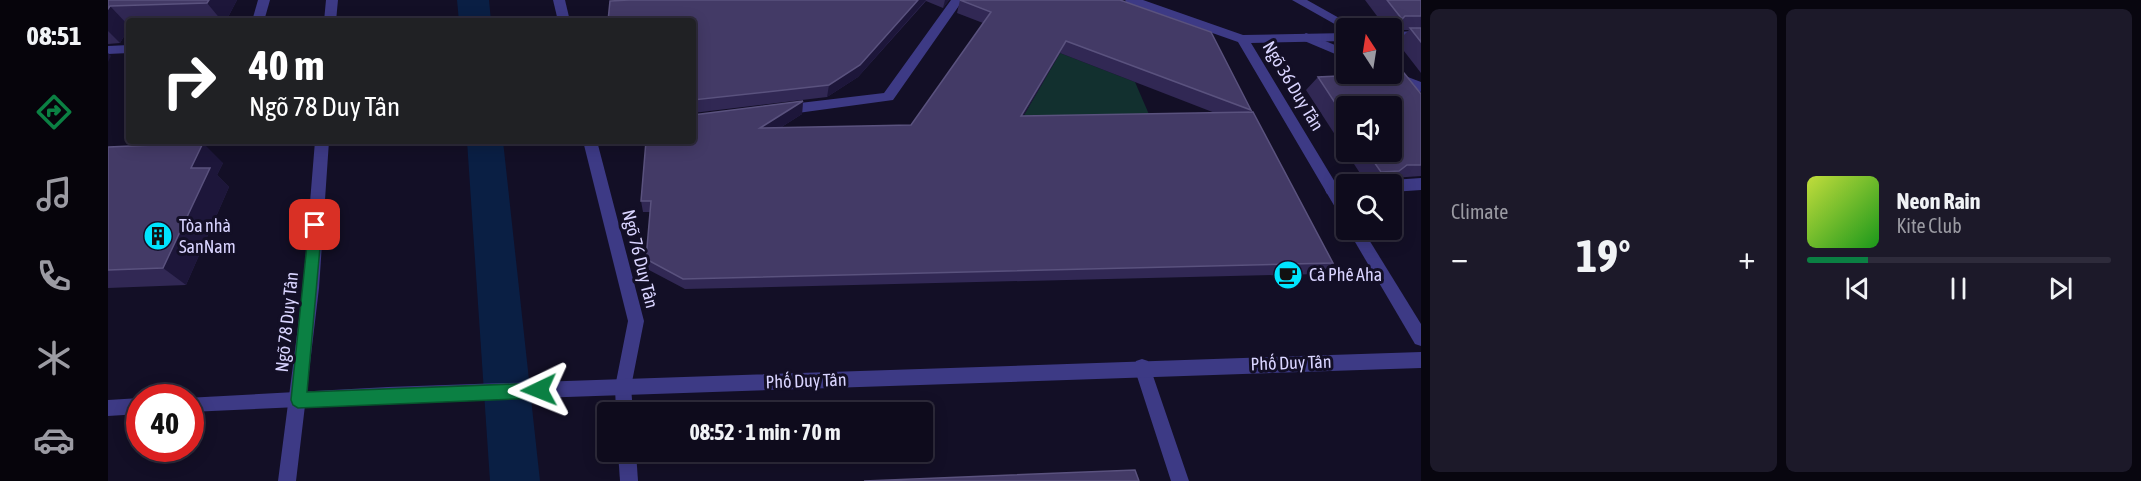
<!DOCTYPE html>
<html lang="en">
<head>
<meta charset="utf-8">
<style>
	body { margin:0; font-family:"Asap Condensed",sans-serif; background:#1c1929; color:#f1f3f6; height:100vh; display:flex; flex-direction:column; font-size:22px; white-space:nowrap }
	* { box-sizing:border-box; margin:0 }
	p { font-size:20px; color:#9b9ba3 }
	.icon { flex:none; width:33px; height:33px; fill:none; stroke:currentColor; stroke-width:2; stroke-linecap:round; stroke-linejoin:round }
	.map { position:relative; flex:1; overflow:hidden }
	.side { display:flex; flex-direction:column; gap:9px; padding:9px; background:#08060f; width:720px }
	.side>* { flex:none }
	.banner { position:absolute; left:18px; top:18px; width:570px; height:126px; border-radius:6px; box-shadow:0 3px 15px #0003,0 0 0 2px #2e2b3b; background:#202124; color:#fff; overflow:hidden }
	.needle { width:39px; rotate:348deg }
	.fabs { position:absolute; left:1228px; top:18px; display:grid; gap:12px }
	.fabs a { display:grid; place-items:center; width:66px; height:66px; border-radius:6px; background:#0e0b1c; box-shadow:0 3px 15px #0003,0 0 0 2px #2e2b3b; font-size:30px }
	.speed { position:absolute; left:18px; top:384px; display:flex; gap:12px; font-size:30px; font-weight:700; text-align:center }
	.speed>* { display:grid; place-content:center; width:78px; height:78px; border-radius:50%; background:#0e0b1c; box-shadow:0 3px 15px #0003,0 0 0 2px #2e2b3b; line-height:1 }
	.speed .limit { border:9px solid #d22; background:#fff; color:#111 }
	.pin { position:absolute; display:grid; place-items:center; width:51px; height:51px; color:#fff; margin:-26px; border-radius:12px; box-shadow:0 3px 9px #0006 }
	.me { position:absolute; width:66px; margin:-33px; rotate:268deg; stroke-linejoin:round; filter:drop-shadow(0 0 4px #0008) }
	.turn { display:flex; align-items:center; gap:21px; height:126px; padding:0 24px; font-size:27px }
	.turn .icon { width:78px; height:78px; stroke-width:2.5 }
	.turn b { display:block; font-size:42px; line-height:51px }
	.big { font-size:45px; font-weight:700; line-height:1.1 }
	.side .tile { flex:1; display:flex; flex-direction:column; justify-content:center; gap:9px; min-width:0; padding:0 21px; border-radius:9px; background:#1c1929 }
	.song { display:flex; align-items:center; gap:18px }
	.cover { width:72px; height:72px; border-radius:9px; background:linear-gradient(135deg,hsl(70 70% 55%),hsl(120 70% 35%)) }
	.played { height:6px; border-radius:3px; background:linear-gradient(90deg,#0b8043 20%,#2e2b3b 20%) }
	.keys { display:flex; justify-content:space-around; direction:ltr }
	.heat { display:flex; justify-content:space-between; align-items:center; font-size:33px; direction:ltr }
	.side .tiles { flex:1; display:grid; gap:9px; grid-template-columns:repeat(2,1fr) }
	.trip { position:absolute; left:489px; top:402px; width:336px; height:60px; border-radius:6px; background:#0e0b1c; box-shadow:0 3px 15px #0003,0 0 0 2px #2e2b3b; font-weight:700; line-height:60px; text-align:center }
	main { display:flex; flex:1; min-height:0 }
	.dock { display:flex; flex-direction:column; width:108px; justify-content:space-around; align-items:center; background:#06040b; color:#9b9ba3 }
	.dock .icon { width:42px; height:42px }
	.dock .active { color:#0b8043 }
	.dock b { font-size:27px; color:#f1f3f6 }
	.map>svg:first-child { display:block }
</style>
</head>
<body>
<main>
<nav class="dock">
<b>08:51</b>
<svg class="icon active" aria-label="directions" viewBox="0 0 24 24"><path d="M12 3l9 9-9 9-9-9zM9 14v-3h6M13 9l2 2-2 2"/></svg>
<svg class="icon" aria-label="music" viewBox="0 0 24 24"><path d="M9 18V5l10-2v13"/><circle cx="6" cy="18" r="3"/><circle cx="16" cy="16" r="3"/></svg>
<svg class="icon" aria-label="phone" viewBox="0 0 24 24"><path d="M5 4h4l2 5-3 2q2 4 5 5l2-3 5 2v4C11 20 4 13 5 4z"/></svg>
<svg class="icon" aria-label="climate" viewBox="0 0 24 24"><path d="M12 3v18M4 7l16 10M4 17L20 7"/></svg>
<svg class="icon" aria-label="car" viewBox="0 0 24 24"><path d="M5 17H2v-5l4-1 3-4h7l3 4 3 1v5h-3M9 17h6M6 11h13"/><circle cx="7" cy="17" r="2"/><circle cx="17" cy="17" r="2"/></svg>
</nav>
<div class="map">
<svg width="1313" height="481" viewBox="0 0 1313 481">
	<rect width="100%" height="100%" fill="#130f26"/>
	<path fill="#12302f" d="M952 53 1027 82 1046 126 908 129Z"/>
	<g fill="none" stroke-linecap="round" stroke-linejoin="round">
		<g fill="#0a1f44" fill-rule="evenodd">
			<path d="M349 0H381L383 21H351Z"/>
			<path d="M359 141H395L432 481H382Z"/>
		</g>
		<g fill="#3d3a85" fill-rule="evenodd">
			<path d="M150 0H162L156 21H144Z"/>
			<path d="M1184 0H1199L1249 28H1239V31Z"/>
			<path d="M1198 33 1239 50V59L1194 40 1192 37Z"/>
			<path d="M21 45V53L0 54V46Z"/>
			<path d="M1284 71 1313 82V92L1274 77 1273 74H1284Z"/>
			<path d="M1313 178V190L1284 192V184H1278L1284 180Z"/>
			<path d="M1239 183 1243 184H1239V195L1219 194 1217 190 1219 186Z"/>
			<path d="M1034 359 1040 361 1042 367 1081 481H1063L1026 367 1028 361Z"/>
		</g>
		<g fill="#3d3a85" fill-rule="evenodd">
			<path d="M218 0H230L228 21H216Z"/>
			<path d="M445 0H457L462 21H450Z"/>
			<path d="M843 0H855L785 100 675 115 670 113 668 110 675 105 776 93Z"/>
			<path d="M1017 0H1035L1135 35 1239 33V41L1143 43 1239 202V221L1234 219 1130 42 1019 3Z"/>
			<path d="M1313 31V39L1284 40V32Z"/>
			<path d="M207 141H221L211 288 188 481H170L195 288Z"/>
			<path d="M475 141H489L536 321 523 387 525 412H508L507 387 520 321Z"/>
			<path d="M1240 230H1255L1313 324V346L1307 344Z"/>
			<path d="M510 452H528L530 481H512Z"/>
		</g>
		<g fill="#3d3a85" fill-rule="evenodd">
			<path d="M1313 352V368L280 403 82 412V398H78L280 387Z"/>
			<path d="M32 398V414L0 416V400Z"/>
		</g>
	</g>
	<g fill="#312854" fill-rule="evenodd">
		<path d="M0 0H129L118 21H21V28L12 43 0 44Z"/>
		<path d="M521 0H841L835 8 818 1 750 77 719 97 585 113V21Z"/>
		<path d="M852 0 1143 110 1141 112 1225 263 1211 274 577 289 541 270 538 259 542 212H535L533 201 695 101 694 114 672 128 803 125 875 23 849 13ZM952 53 1107 113 915 116Z"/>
		<path d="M1257 0H1313V73L1289 42 1301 30H1284V28H1278Z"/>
		<path d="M1210 77 1313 94V176L1284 178 1276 184H1259L1198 90ZM1239 106 1284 152H1239Z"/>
		<path d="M0 147 115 163 109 175 121 187 78 285 0 288Z"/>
	</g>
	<g fill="#1d163a">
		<path d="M101 0H129L118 21H114L99 3Z"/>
		<path d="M810 0H818L750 77 719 97 721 85Z"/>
		<path d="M837 0H841L835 8Z"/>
		<path d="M2 6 21 26V28L12 43 0 31V9Z"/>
		<path d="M958 41 952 53 908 128 913 116Z"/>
		<path d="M0 53 3 56 0 62Z"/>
		<path d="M695 101 694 114 653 140 652 128Z"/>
		<path d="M95 143 115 163 109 175 121 187 78 285 55 268 83 168Z"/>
	</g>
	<g fill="#433a66" stroke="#5a527e" stroke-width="1.5">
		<path d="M0 0H101L99 3 2 6 0 9Z"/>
		<path d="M521 0H810L752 65 721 85 585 100V21H500L502 1Z"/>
		<path d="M852 0H1012L1103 32 1143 110 958 41 913 116 1145 112 1225 263 575 279 538 259 543 201H533L538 141H585V115L695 101 652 128 803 125 883 12Z"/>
		<path d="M1279 0H1313V16H1297L1294 19Z"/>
		<path d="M1302 28H1313V42Z"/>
		<path d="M1296 73 1313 94V165H1299L1291 171 1273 172 1259 152H1284V106H1239V121L1210 77Z"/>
		<path d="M95 143 83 168H102L55 268 0 270V147Z"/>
		<path d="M1027 470 1031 481H756Z"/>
	</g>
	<path fill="#0b8043" stroke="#07532c" stroke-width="1.5" d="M207 219 214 225 199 392 431 383 437 385 439 390 437 395 431 398 190 408 185 405 183 400 201 225Z"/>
	<defs>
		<g id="building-disc" transform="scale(1.5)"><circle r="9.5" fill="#00e5ff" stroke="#130f26"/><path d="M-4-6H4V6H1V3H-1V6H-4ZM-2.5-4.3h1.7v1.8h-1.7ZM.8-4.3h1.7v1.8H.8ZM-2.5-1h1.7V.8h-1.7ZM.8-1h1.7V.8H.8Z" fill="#111"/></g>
		<g id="cafe-disc" transform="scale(1.5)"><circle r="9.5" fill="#00e5ff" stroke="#130f26"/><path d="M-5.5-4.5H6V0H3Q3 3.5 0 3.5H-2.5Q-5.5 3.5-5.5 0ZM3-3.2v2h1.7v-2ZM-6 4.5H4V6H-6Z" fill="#111"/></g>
	</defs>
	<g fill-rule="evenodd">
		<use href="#building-disc" x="50" y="236"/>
		<use href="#cafe-disc" x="1180" y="275"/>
	</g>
	<g text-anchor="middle" stroke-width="6" stroke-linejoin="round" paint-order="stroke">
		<g font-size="18" fill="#d9d4ff" stroke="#130f26">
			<text transform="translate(1185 86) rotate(59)" y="6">Ngõ 36 Duy Tân</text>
			<text transform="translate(532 259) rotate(76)" y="6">Ngõ 76 Duy Tân</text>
			<text transform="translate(179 322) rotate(-84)" y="6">Ngõ 78 Duy Tân</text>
			<text transform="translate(1183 363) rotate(-2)" y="6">Phố Duy Tân</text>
			<text transform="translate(698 381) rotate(-2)" y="6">Phố Duy Tân</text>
		</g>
		<g font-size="18" fill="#d9d4ff" stroke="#130f26" text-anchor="start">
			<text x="71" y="232">Tòa nhà<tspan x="71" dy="21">SanNam</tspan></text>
			<text x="1201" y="281">Cà Phê Aha</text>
		</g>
	</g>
</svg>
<div class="fabs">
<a><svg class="needle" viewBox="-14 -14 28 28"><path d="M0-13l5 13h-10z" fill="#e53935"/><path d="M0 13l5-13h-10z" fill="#9b9ba3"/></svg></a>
<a><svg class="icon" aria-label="sound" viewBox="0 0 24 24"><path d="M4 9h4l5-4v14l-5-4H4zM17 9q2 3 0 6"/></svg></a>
<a><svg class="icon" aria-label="search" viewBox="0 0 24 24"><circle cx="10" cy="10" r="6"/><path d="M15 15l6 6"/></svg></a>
</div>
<div class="speed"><div class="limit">40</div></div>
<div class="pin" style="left:207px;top:225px;background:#d93025"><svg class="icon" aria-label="arrive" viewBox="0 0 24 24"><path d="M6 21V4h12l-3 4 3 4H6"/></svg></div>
<svg class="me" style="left:431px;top:390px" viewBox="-20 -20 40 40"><path d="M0-17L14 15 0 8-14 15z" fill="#0b8043" stroke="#fff" stroke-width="4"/></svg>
<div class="trip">08:52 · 1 min · 70 m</div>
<div class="banner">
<div class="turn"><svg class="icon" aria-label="right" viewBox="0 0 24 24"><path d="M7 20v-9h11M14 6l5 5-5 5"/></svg><div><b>40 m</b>Ngõ 78 Duy Tân</div></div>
</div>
</div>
<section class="side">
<div class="tiles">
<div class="tile"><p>Climate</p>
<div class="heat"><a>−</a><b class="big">19°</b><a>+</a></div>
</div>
<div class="tile">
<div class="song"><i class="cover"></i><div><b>Neon Rain</b><p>Kite Club</p></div></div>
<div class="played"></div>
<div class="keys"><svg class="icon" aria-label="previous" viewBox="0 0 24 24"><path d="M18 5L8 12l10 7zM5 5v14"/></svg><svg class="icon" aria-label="pause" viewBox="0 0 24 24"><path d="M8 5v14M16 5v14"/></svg><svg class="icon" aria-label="next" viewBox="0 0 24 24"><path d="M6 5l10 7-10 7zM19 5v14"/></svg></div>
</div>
</div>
</section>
</main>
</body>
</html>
